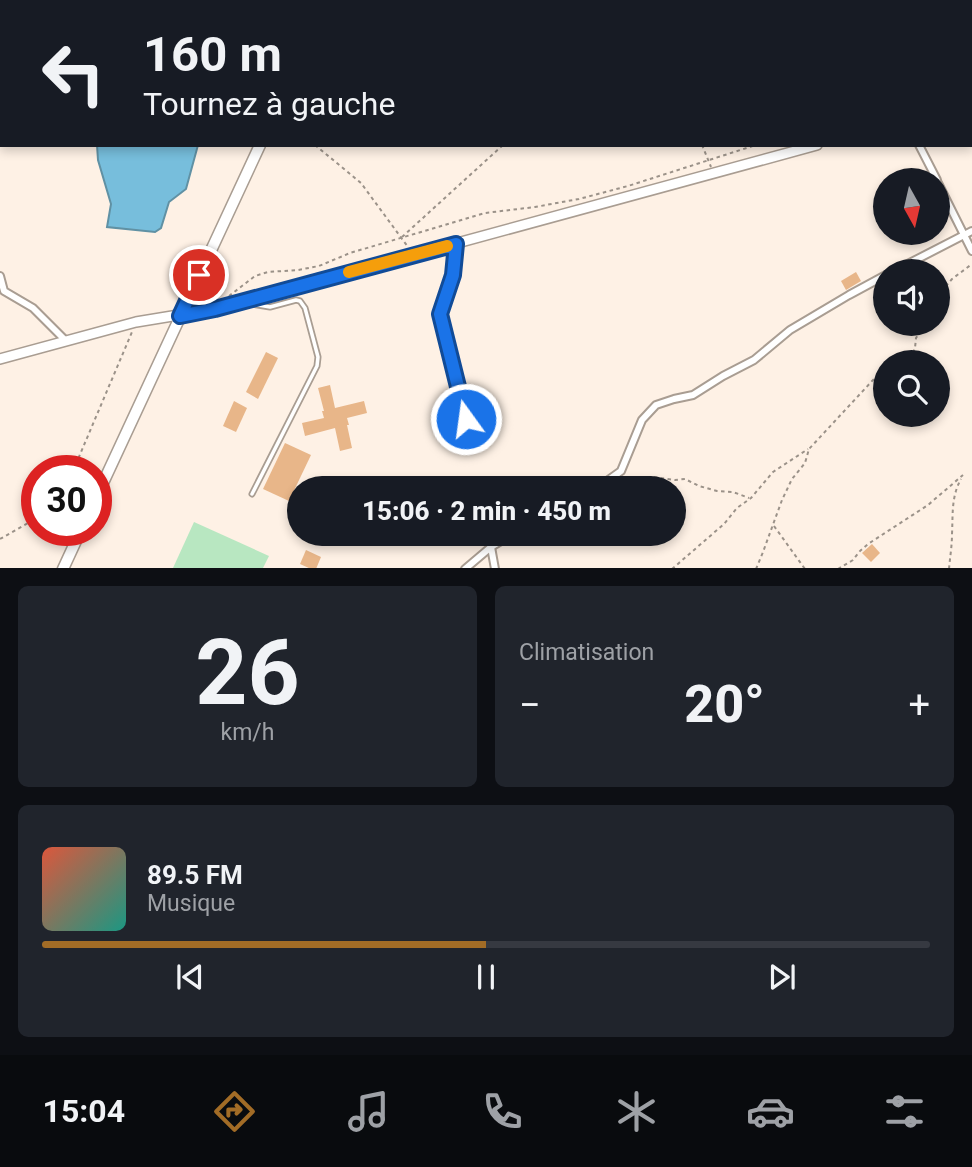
<!DOCTYPE html>
<html lang="fr">
<head>
<meta charset="utf-8">
<style>
	body { margin:0; font-family:Roboto,sans-serif; background:#20242c; color:#f1f3f6; height:100vh; display:flex; flex-direction:column; font-size:26px; white-space:nowrap }
	* { box-sizing:border-box; margin:0 }
	p { font-size:23px; color:#9ea1a6 }
	.icon { flex:none; width:38px; height:38px; fill:none; stroke:currentColor; stroke-width:2; stroke-linecap:round; stroke-linejoin:round }
	.map { position:relative; height:568px; overflow:hidden }
	.drawer { display:flex; flex-direction:column; gap:18px; padding:18px; background:#0d0f14; flex:1 }
	.drawer>* { flex:none }
	.top-card { position:absolute; left:0px; top:0px; width:973px; height:147px; box-shadow:0 4px 10px #0003; background:#171b24; color:#f1f3f6; overflow:hidden }
	.needle { width:46px; rotate:172deg }
	.tools { position:absolute; left:873px; top:168px; display:grid; gap:14px }
	.tools a { display:grid; place-items:center; width:77px; height:77px; border-radius:50%; background:#171b24; box-shadow:0 4px 10px #0003; font-size:35px }
	.speed { position:absolute; left:21px; top:455px; display:flex; gap:14px; font-size:35px; font-weight:700; text-align:center }
	.speed>* { display:grid; place-content:center; width:91px; height:91px; border-radius:50%; background:#171b24; box-shadow:0 4px 10px #0003; line-height:1 }
	.speed .limit { border:10px solid #d22; background:#fff; color:#111 }
	.pin { position:absolute; display:grid; place-items:center; width:60px; height:60px; color:#fff; margin:-30px; border:4px solid #fff; border-radius:50%; box-shadow:0 2px 7px #0007 }
	.me { position:absolute; width:77px; margin:-38px; rotate:346deg; stroke-linejoin:round; filter:drop-shadow(0 0 5px #0008) }
	.turn { display:flex; align-items:center; gap:24px; height:147px; padding:0 28px; font-size:32px }
	.turn .icon { width:91px; height:91px; stroke-width:2.5 }
	.turn b { display:block; font-size:49px; line-height:60px }
	.big { font-size:52px; font-weight:800; line-height:1.1 }
	.drawer .widget { flex:1; display:flex; flex-direction:column; justify-content:center; gap:10px; min-width:0; padding:0 24px; border-radius:10px; background:#20242c }
	.drawer .dial { align-items:center; gap:0 }
	.dial b { font-size:91px; line-height:1 }
	.song { display:flex; align-items:center; gap:21px }
	.cover { width:84px; height:84px; border-radius:10px; background:linear-gradient(135deg,hsl(10 70% 55%),hsl(170 70% 35%)) }
	.played { height:7px; border-radius:4px; background:linear-gradient(90deg,#a26c26 50%,#363941 50%) }
	.keys { display:flex; justify-content:space-around; direction:ltr }
	.heat { display:flex; justify-content:space-between; align-items:center; font-size:38px; direction:ltr }
	.drawer .tiles { flex:1; display:grid; gap:18px; grid-template-columns:1fr 1fr }
	.widget:last-child { grid-column:span 2 }
	.trip { position:absolute; left:287px; top:476px; width:399px; height:70px; border-radius:35px; background:#171b24; box-shadow:0 4px 10px #0003; font-weight:800; line-height:70px; text-align:center }
	.tabs { display:flex; height:112px; justify-content:space-around; align-items:center; background:#090b0e; color:#9ea1a6 }
	.tabs .icon { width:49px; height:49px }
	.tabs .active { color:#a26c26 }
	.tabs b { font-size:32px; color:#f1f3f6 }
	.map>svg:first-child { display:block }
</style>
</head>
<body>
<div class="map">
<svg width="972" height="569" viewBox="0 0 972 569">
	<rect width="100%" height="100%" fill="#fef1e5"/>
	<path fill="#b8e7c1" d="M194 522 269 556 263 568H173Z"/>
	<path fill="#77bedc" stroke="#6091a4" stroke-width="2" d="M97 145H198L186 189 169 202 161 228 155 232 107 227 111 204 98 160Z"/>
	<g fill="none" stroke-linecap="round" stroke-linejoin="round">
		<path stroke="#6091a4" stroke-width="2.5" d="M77 0 78 2"/>
	</g>
	<g fill="#e8b689">
		<path d="M856 272 861 281 846 290 841 281Z"/>
		<path d="M266 352 278 358 258 399 246 392Z"/>
		<path d="M330 385 335 408 364 401 367 413 347 418 349 425H347L352 448 340 451 335 428 305 436 302 423 324 418 322 411H324L318 388Z"/>
		<path d="M234 401 247 408 236 432 223 426Z"/>
		<path d="M285 443 311 455 289 501 263 489Z"/>
		<path d="M872 544 880 553 871 562 862 553Z"/>
		<path d="M306 550 321 557 316 569H311L300 564Z"/>
	</g>
	<g fill="none" stroke-linecap="round" stroke-linejoin="round">
		<g stroke="#a99d92" stroke-width="7">
			<path id="lane" d="M246 303 270 307 296 300 300 301 305 308 318 357 317 366 252 494"/>
		</g>
		<g stroke="#a99d92" stroke-width="10">
			<g id="street">
				<path d="M847 0 849 2"/>
				<path d="M962 0 964 2"/>
				<path d="M38 2V0"/>
				<path d="M304 2V0"/>
				<path d="M971 7H972"/>
				<path d="M0 74 2 70"/>
				<path d="M971 90H972"/>
				<path d="M919 145 937 180"/>
				<path d="M938 183 972 251"/>
				<path d="M456 244 453 275 440 314 469 432"/>
				<path d="M894 271 972 231"/>
				<path d="M0 276 4 291 33 308 66 341"/>
				<path d="M593 488 607 481 621 471 642 420 656 405 674 399 693 395 723 376 754 360 790 330 849 295 886 275"/>
				<path d="M491 547 495 569"/>
				<path d="M465 569 491 547 513 534"/>
			</g>
		</g>
		<g stroke="#a99d92" stroke-width="12">
			<g id="secondary">
				<path d="M971 102H972"/>
				<path d="M0 359 136 322 215 309 817 145"/>
			</g>
		</g>
		<g stroke="#a99d92" stroke-width="13">
			<g id="primary">
				<path d="M326 2 327 0"/>
				<path d="M96 498 260 145"/>
				<path d="M63 569 81 530"/>
			</g>
		</g>
		<g stroke="#9b9289" stroke-width="2" stroke-dasharray="3.5 3.5" stroke-linecap="butt">
			<path d="M128 0V2"/>
			<path d="M400 0 401 2"/>
			<path d="M562 0 563 2"/>
			<path d="M569 2 570 0"/>
			<path d="M731 2V0"/>
			<path d="M888 2 889 0"/>
			<path d="M315 145 361 183 408 247"/>
			<path d="M702 145 711 167"/>
			<path d="M402 237 503 145"/>
			<path d="M229 296 255 276 268 272 298 270 319 266 350 253 485 213 535 207 579 199 628 186 756 145"/>
			<path d="M938 305 945 296 946 286 952 279 972 264"/>
			<path d="M904 362 910 360 915 348 916 338 925 324"/>
			<path d="M73 471 132 332"/>
			<path d="M619 482 654 477 675 480 685 479 699 486 717 491 733 492 749 498"/>
			<path d="M774 526 805 569"/>
			<path d="M0 539 37 518"/>
			<path d="M672 569 724 524 737 508 751 498 773 472 808 449"/>
			<path d="M756 569 763 552 782 500 792 479 805 463 809 449 886 366"/>
			<path d="M838 569 853 560 860 551 868 544 928 505 963 475"/>
			<path d="M949 569C950 557 952 546 952 534 953 515 951 497 961 479"/>
		</g>
		<use href="#lane" stroke="#fff" stroke-width="3.5"/>
		<use href="#street" stroke="#fff" stroke-width="6"/>
		<use href="#secondary" stroke="#fff" stroke-width="9"/>
		<use href="#primary" stroke="#fff" stroke-width="10"/>
	</g>
	<g fill="none" stroke-linecap="round" stroke-linejoin="round">
		<g stroke="#114b97" stroke-width="18">
			<path id="route" d="M199 275 180 316 215 309 456 244 453 275 440 314 466 419"/>
		</g>
		<use href="#route" stroke="#1a73e8" stroke-width="12"/>
		<path stroke="#f59e0b" stroke-width="12" d="M349 272 447 246"/>
	</g>
</svg>
<div class="tools">
<a><svg class="needle" viewBox="-14 -14 28 28"><path d="M0-13l5 13h-10z" fill="#e53935"/><path d="M0 13l5-13h-10z" fill="#9ea1a6"/></svg></a>
<a><svg class="icon" aria-label="sound" viewBox="0 0 24 24"><path d="M4 9h4l5-4v14l-5-4H4zM17 9q2 3 0 6"/></svg></a>
<a><svg class="icon" aria-label="search" viewBox="0 0 24 24"><circle cx="10" cy="10" r="6"/><path d="M15 15l6 6"/></svg></a>
</div>
<div class="speed"><div class="limit">30</div></div>
<div class="pin" style="left:199px;top:275px;background:#d93025"><svg class="icon" aria-label="arrive" viewBox="0 0 24 24"><path d="M6 21V4h12l-3 4 3 4H6"/></svg></div>
<svg class="me" style="left:466px;top:419px" viewBox="-20 -20 40 40"><circle r="17" fill="#1a73e8" stroke="#fff" stroke-width="3"/><path d="M0-11L8 9 0 5-8 9z" fill="#fff"/></svg>
<div class="trip">15:06 · 2 min · 450 m</div>
<div class="top-card">
<div class="turn"><svg class="icon" aria-label="left" viewBox="0 0 24 24"><path d="M17 20v-9H6M10 6l-5 5 5 5"/></svg><div><b>160 m</b>Tournez à gauche</div></div>
</div>
</div>
<section class="drawer">
<div class="tiles">
<div class="widget dial"><b>26</b><p>km/h</p></div>
<div class="widget"><p>Climatisation</p>
<div class="heat"><a>−</a><b class="big">20°</b><a>+</a></div>
</div>
<div class="widget">
<div class="song"><i class="cover"></i><div><b>89.5 FM</b><p>Musique</p></div></div>
<div class="played"></div>
<div class="keys"><svg class="icon" aria-label="previous" viewBox="0 0 24 24"><path d="M18 5L8 12l10 7zM5 5v14"/></svg><svg class="icon" aria-label="pause" viewBox="0 0 24 24"><path d="M8 5v14M16 5v14"/></svg><svg class="icon" aria-label="next" viewBox="0 0 24 24"><path d="M6 5l10 7-10 7zM19 5v14"/></svg></div>
</div>
</div>
</section>
<nav class="tabs">
<b>15:04</b>
<svg class="icon active" aria-label="directions" viewBox="0 0 24 24"><path d="M12 3l9 9-9 9-9-9zM9 14v-3h6M13 9l2 2-2 2"/></svg>
<svg class="icon" aria-label="music" viewBox="0 0 24 24"><path d="M9 18V5l10-2v13"/><circle cx="6" cy="18" r="3"/><circle cx="16" cy="16" r="3"/></svg>
<svg class="icon" aria-label="phone" viewBox="0 0 24 24"><path d="M5 4h4l2 5-3 2q2 4 5 5l2-3 5 2v4C11 20 4 13 5 4z"/></svg>
<svg class="icon" aria-label="climate" viewBox="0 0 24 24"><path d="M12 3v18M4 7l16 10M4 17L20 7"/></svg>
<svg class="icon" aria-label="car" viewBox="0 0 24 24"><path d="M5 17H2v-5l4-1 3-4h7l3 4 3 1v5h-3M9 17h6M6 11h13"/><circle cx="7" cy="17" r="2"/><circle cx="17" cy="17" r="2"/></svg>
<svg class="icon" aria-label="filters" viewBox="0 0 24 24"><path d="M4 7h16M4 17h16"/><circle cx="9" cy="7" r="2"/><circle cx="15" cy="17" r="2"/></svg>
</nav>
</body>
</html>
